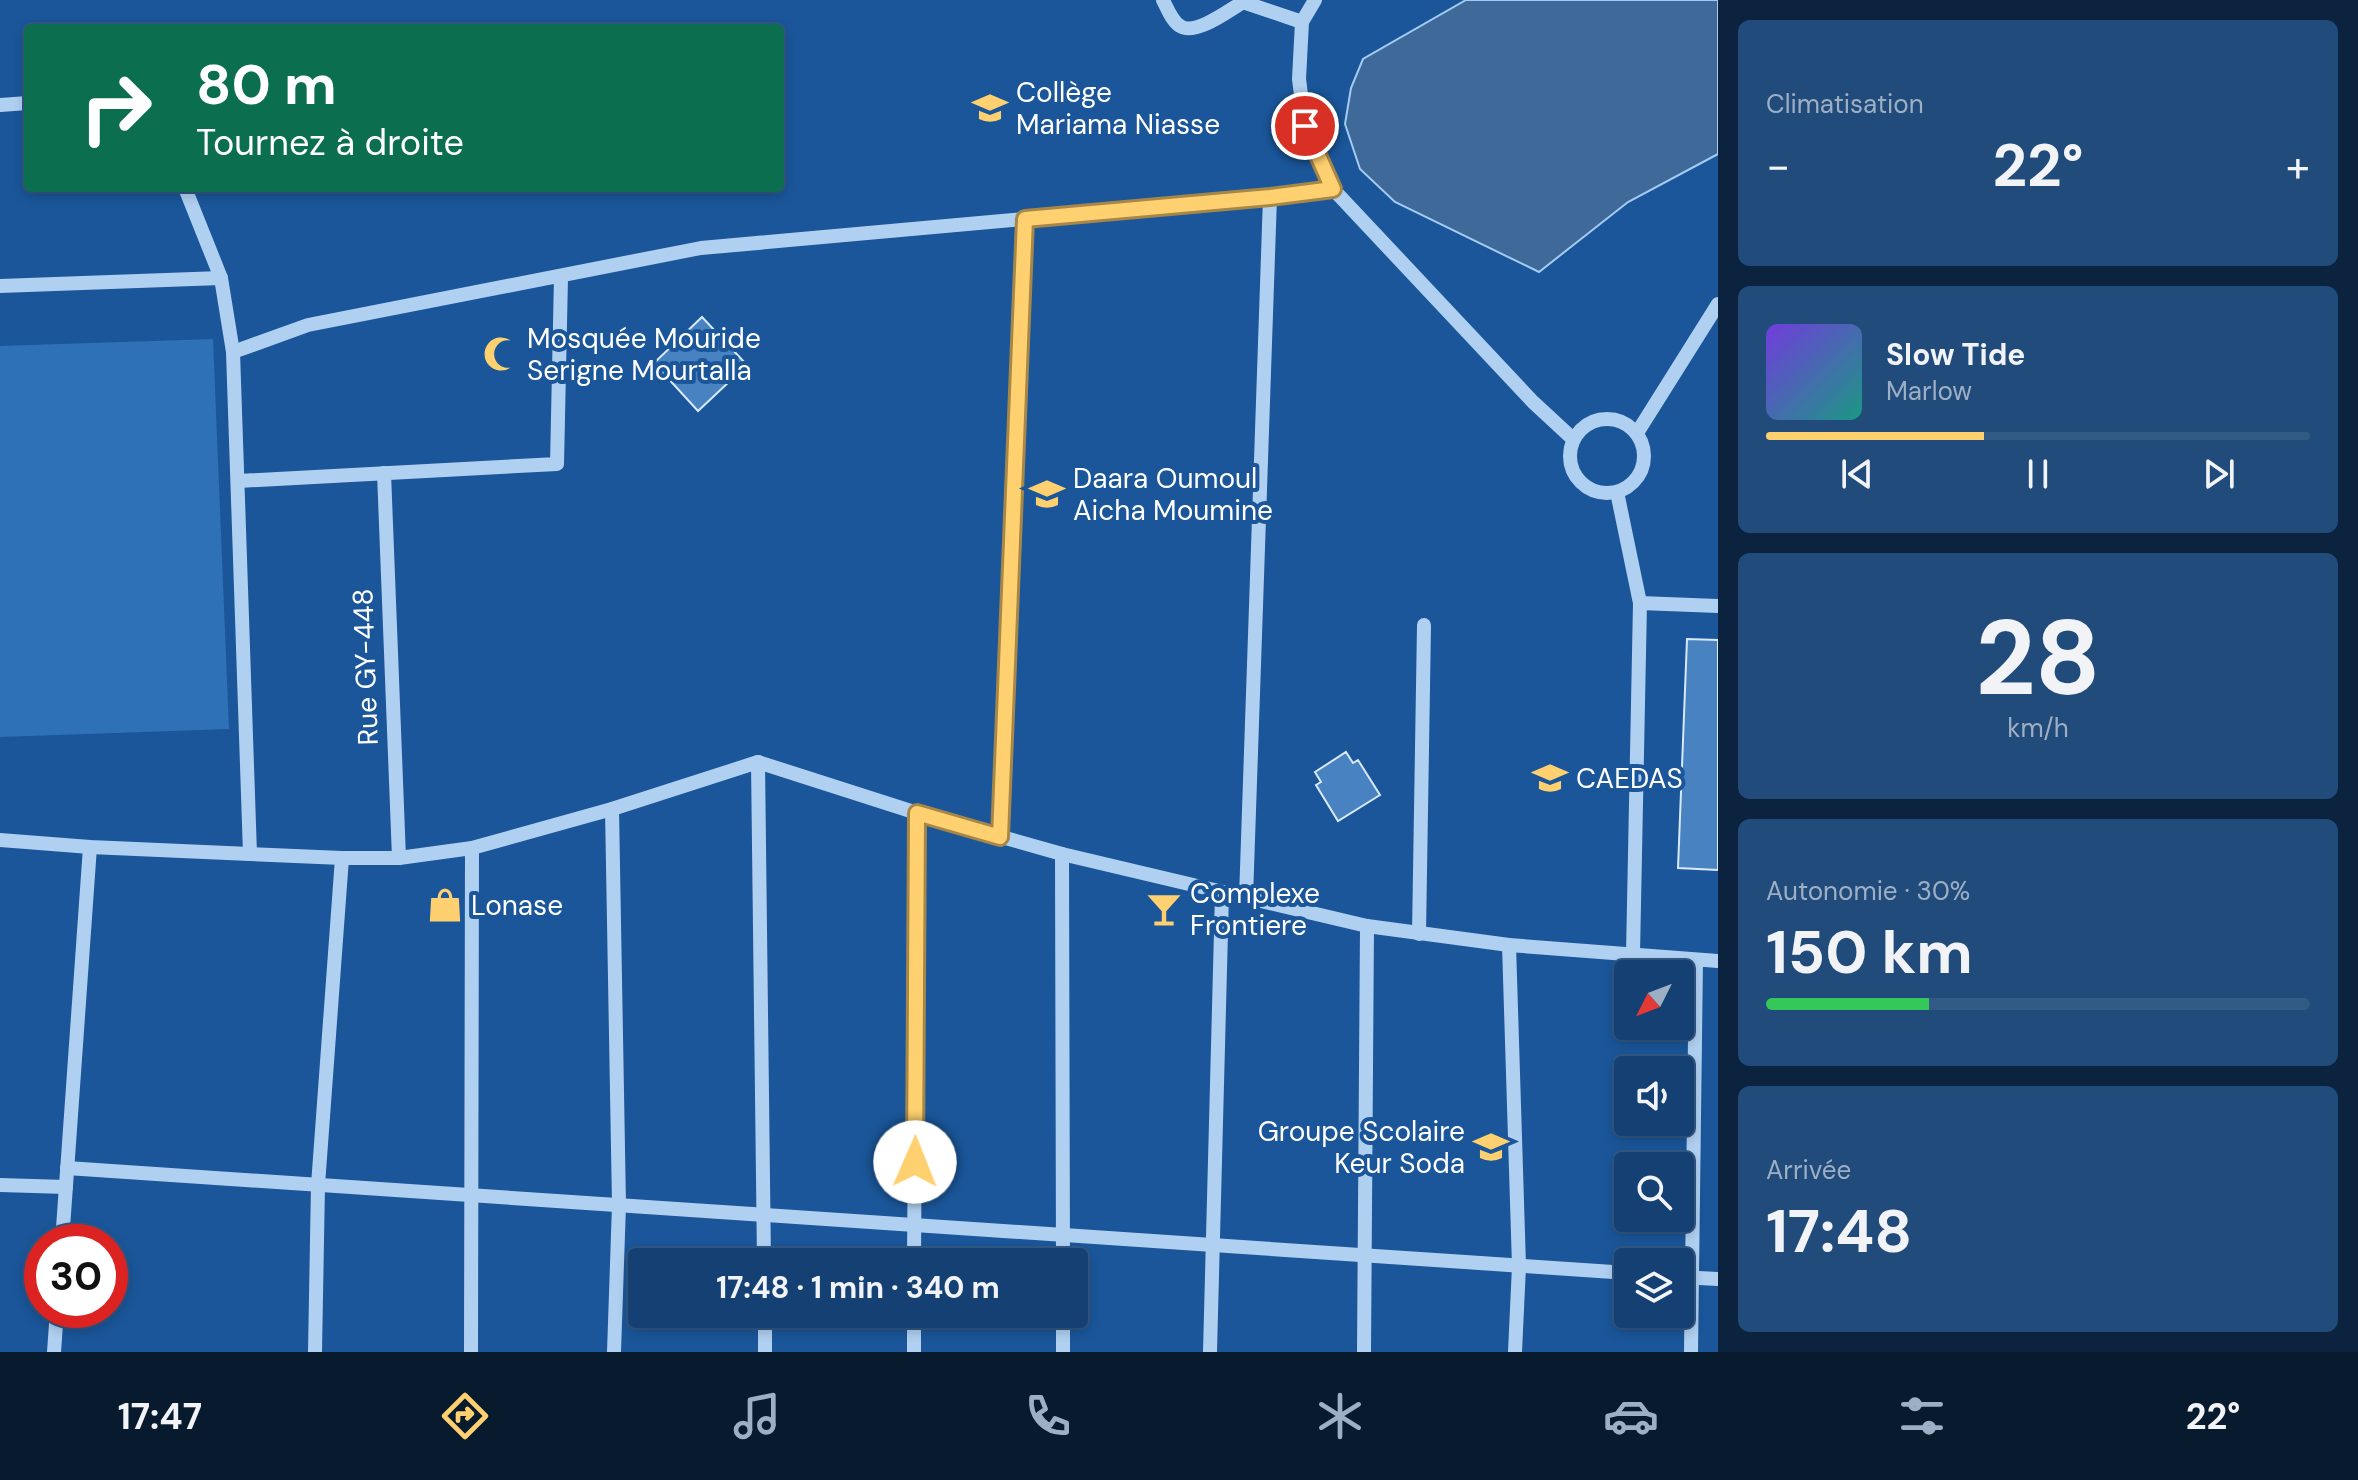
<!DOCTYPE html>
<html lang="fr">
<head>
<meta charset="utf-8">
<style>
	body { margin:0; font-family:"DM Sans",sans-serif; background:#214b7b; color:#f1f3f6; height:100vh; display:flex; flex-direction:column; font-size:30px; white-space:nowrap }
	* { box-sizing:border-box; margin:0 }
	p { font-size:26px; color:#9dafc4 }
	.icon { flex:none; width:44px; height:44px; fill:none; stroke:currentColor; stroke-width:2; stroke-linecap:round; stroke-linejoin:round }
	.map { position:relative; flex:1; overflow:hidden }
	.drawer { display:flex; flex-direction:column; gap:20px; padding:20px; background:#0b233f; width:640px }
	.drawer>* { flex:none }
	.top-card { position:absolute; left:24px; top:24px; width:760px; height:168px; border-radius:8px; box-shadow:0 4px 12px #0003,0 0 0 2px #335985; background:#0b6e4f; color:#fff; overflow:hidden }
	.needle { width:52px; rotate:228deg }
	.fabs { position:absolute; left:1614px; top:960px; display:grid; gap:16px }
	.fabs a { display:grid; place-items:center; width:80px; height:80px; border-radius:8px; background:#144073; box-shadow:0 4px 12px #0003,0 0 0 2px #335985; font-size:40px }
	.speed { position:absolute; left:24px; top:1224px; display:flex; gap:16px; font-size:40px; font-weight:700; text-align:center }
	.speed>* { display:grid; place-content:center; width:104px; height:104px; border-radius:50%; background:#144073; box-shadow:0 4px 12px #0003,0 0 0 2px #335985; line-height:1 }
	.speed .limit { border:12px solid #d22; background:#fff; color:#111 }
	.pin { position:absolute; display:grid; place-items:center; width:68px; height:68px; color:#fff; margin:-34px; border:4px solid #fff; border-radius:50%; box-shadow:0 2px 8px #0007 }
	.me { position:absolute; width:88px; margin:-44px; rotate:1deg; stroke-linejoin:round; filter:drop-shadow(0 0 6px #0008) }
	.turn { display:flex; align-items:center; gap:28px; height:168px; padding:0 40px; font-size:36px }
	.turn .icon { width:104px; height:104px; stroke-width:2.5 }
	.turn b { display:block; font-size:56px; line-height:68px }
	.big { font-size:60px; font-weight:700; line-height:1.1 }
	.drawer .tile { flex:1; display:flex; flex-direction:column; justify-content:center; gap:12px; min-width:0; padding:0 28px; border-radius:12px; background:#214b7b }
	.drawer .dial { align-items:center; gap:0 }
	.dial b { font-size:104px; line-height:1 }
	.song { display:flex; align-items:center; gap:24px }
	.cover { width:96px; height:96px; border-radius:12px; background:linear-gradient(135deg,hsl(260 70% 55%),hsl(170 70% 35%)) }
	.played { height:8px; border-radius:4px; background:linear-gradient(90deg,#ffd06f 40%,#335985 40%) }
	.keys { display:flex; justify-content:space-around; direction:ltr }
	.heat { display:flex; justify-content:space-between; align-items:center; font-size:44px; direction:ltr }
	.charge { height:12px; border-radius:6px; background:linear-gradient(90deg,#34c759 30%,#335985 0) }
	.trip { position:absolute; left:628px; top:1248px; width:460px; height:80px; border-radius:8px; background:#144073; box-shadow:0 4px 12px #0003,0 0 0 2px #335985; font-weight:700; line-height:80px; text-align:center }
	.tab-bar { display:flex; height:128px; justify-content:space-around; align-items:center; background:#081a2e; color:#9dafc4 }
	.tab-bar .icon { width:56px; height:56px }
	.tab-bar .current { color:#ffd06f }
	.tab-bar b { font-size:36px; color:#f1f3f6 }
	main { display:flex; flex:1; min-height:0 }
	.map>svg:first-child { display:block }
</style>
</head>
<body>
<main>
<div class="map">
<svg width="1718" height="1352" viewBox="0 0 1718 1352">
	<rect width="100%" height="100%" fill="#1a5699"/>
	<path fill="#2e71b6" d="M213 339 229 729 0 737V346Z"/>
	<path fill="#3e6998" stroke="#a3cbf3" stroke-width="2" d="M1466 0H1718V154L1628 202 1539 272 1395 202 1360 169 1345 124 1351 88 1363 59Z"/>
	<g fill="#4882c1" stroke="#d7e9fb" stroke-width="2">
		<path d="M702 317 747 365 698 411 654 363Z"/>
		<path d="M1687 639 1718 640V870L1678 868Z"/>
		<path d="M1346 752 1353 763 1358 760 1380 795 1338 821 1316 785 1321 782 1315 772Z"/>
	</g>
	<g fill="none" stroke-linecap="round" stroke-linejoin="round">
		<g stroke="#b0d0f1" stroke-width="14">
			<path d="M1163 0C1167 8 1172 21 1180 26 1195 36 1228 11 1243 2L1302 22"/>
			<path d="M1315 0 1302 22 1299 79 1305 126 1333 189 1533 402 1573 439"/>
			<path d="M0 105 28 103"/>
			<path d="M185 188 221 278 233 352 250 854"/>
			<path d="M0 286 221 278"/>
			<path d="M233 352 308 325 701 248 1270 197 1333 189"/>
			<circle cx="1607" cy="456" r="37"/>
			<path d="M1637 433 1718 304"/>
			<path d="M384 473 399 858"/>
			<path d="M238 481 557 464 561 277"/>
			<path d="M1617 492 1640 603 1633 954"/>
			<path d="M1640 603 1718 606"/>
			<path d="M758 762 764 1262"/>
			<path d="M612 809 619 1205 614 1352"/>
			<path d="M1000 837 1025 219"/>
			<path d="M0 840 90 847 250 854 342 858H399L472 848 612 809 758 762 917 813 1062 854 1367 926 1509 945 1718 961"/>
			<path d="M1062 854 1063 1262"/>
			<path d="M1246 898 1270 197"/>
			<path d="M1419 934 1424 625"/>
			<path d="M1509 945 1519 1266 1515 1352"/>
			<path d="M67 1168 1628 1273"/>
			<path d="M0 1185 66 1187"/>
			<path d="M62 1242 90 847"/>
			<path d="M914 1262 917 813"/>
			<path d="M1680 1277 1718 1279"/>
			<path d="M765 1314V1352"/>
			<path d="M1063 1314V1352"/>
			<path d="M54 1352 57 1310"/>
			<path d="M315 1352 318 1185 342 858"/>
			<path d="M471 1352 472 848"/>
			<path d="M914 1352V1314"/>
			<path d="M1210 1352 1222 893"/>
			<path d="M1364 1352 1367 926"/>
			<path d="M1691 1352 1696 960"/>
		</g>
	</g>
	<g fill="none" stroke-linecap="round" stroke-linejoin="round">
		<g stroke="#a68748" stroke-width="20">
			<path id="route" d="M915 1162 917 813 1000 837 1025 219 1270 197 1333 189 1305 126"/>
		</g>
		<use href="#route" stroke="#ffd06f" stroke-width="14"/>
	</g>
	<defs>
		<g id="school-bare" transform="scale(2.76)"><path d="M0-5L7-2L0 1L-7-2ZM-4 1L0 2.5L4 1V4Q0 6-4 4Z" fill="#ffd06f" stroke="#1a5699" stroke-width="2.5" paint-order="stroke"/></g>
		<g id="mosque-bare" transform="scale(2.76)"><path d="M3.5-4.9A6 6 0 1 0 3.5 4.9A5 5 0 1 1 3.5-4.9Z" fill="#ffd06f" stroke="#1a5699" stroke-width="2.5" paint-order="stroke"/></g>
		<g id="shop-bare" transform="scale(2.76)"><path d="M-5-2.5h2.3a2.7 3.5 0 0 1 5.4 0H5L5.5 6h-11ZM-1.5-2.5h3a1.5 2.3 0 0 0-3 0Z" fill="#ffd06f" stroke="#1a5699" stroke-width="2.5" paint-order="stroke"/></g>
		<g id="bar-bare" transform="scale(2.76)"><path d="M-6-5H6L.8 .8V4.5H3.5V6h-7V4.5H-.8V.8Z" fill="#ffd06f" stroke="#1a5699" stroke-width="2.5" paint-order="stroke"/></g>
	</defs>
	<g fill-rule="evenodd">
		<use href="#school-bare" x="990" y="108"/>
		<use href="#mosque-bare" x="501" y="354"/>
		<use href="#school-bare" x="1047" y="494"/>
		<use href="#school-bare" x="1550" y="778"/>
		<use href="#shop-bare" x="445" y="905"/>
		<use href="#bar-bare" x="1164" y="909"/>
		<use href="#school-bare" x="1491" y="1147"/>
	</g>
	<g text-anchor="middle" stroke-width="8" stroke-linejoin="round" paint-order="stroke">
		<g font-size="28" fill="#fff" stroke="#1a5699" text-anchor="start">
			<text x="1016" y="102">Collège<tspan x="1016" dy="32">Mariama Niasse</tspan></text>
			<text x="527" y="348">Mosquée Mouride<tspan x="527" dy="32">Serigne Mourtalla</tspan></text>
			<text x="1073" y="488">Daara Oumoul<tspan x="1073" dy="32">Aicha Moumine</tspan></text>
			<text x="1576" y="788">CAEDAS</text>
			<text x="1190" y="903">Complexe<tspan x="1190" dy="32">Frontiere</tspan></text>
			<text x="471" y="915">Lonase</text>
			<text x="1465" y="1141" text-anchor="end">Groupe Scolaire<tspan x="1465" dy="32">Keur Soda</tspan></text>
		</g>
		<g font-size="28" fill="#fff" stroke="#1a5699">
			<text transform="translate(365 667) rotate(-92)" y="10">Rue GY-448</text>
		</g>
	</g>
</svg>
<div class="fabs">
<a><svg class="needle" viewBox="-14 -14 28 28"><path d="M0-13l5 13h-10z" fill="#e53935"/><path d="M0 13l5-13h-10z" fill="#9dafc4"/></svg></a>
<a><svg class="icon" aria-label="sound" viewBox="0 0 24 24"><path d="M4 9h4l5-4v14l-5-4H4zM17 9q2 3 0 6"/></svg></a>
<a><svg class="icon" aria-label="search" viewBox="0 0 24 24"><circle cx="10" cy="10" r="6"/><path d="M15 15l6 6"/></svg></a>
<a><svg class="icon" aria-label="layers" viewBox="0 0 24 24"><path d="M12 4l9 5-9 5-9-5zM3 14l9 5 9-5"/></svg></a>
</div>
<div class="speed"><div class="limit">30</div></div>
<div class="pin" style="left:1305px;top:126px;background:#d93025"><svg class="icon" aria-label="arrive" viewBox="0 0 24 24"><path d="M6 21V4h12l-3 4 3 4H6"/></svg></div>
<svg class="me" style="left:915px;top:1162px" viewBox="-20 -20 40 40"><circle r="19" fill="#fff"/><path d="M0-13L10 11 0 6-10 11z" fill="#ffd06f"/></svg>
<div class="trip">17:48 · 1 min · 340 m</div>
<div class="top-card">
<div class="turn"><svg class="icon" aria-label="right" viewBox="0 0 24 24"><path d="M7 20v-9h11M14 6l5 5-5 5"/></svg><div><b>80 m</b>Tournez à droite</div></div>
</div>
</div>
<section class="drawer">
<div class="tile"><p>Climatisation</p>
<div class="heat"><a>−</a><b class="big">22°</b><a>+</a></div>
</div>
<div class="tile">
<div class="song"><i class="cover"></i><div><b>Slow Tide</b><p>Marlow</p></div></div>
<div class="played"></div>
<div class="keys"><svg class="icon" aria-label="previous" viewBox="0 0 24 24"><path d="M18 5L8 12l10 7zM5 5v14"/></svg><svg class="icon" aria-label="pause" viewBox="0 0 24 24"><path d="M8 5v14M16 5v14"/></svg><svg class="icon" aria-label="next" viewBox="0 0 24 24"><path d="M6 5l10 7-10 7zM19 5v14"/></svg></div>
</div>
<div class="tile dial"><b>28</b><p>km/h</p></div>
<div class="tile"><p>Autonomie · 30%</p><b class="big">150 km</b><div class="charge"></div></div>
<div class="tile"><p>Arrivée</p><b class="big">17:48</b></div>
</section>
</main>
<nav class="tab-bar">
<b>17:47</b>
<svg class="icon current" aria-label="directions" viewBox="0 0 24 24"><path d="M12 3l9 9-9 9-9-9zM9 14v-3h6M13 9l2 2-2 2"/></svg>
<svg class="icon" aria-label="music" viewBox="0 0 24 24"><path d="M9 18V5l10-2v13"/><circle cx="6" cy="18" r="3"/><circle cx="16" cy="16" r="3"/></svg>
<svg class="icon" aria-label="phone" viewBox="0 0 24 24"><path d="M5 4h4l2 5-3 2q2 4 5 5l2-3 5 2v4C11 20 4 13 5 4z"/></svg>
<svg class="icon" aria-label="climate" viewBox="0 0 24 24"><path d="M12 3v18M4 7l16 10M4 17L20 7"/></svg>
<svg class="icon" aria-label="car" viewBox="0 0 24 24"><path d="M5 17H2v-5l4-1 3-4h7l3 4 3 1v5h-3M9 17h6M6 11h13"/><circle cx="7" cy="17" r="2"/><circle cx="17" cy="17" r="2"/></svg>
<svg class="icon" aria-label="filters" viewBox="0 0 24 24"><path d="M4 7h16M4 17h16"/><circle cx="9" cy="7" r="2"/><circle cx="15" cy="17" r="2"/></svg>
<b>22°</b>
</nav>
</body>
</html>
